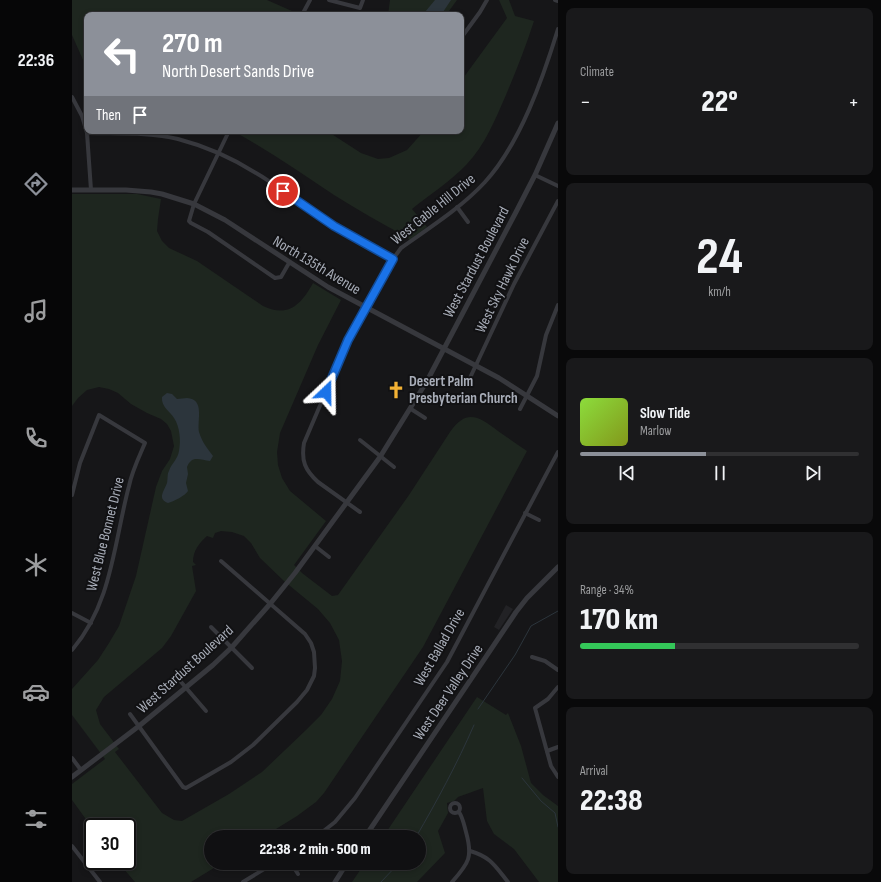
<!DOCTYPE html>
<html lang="en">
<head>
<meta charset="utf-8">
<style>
	body { margin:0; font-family:"Sofia Sans Condensed",sans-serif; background:#19191b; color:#f1f3f6; height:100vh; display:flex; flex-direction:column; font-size:15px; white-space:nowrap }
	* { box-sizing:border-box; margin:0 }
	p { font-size:13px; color:#9c9d9f }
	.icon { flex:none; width:22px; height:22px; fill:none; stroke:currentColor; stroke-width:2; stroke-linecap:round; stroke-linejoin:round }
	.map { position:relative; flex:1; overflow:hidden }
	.details { display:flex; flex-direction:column; gap:8px; padding:8px; background:#09090a; width:323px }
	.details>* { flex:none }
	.guide { position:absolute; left:12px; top:12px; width:380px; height:122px; border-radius:8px; box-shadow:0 2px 6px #0003,0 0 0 1px #303032; background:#8c9099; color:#fff; overflow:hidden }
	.speed { position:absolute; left:12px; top:818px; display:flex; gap:8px; font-size:20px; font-weight:700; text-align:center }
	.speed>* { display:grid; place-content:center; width:52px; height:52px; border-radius:50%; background:#101012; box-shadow:0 2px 6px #0003,0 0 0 1px #303032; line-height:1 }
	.speed .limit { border:2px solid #111; border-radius:6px; background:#fff; color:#111 }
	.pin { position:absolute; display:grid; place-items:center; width:34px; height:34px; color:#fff; margin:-17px; border:2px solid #fff; border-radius:50%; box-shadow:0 1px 4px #0007 }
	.me { position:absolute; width:44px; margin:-22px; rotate:23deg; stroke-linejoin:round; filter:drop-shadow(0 0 3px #0008) }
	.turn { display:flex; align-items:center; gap:14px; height:84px; padding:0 12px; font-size:18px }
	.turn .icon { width:52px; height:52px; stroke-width:2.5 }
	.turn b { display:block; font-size:28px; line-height:34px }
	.then { display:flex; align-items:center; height:38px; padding:0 12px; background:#0003; gap:8px; font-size:15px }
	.big { font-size:30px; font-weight:800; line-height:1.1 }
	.details .card { flex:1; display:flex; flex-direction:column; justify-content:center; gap:6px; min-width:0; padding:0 14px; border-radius:8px; background:#19191b }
	.details .dial { align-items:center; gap:0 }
	.dial b { font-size:52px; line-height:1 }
	.song { display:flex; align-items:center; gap:12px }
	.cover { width:48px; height:48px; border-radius:6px; background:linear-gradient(135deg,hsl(90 70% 55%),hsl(70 70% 35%)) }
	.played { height:4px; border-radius:2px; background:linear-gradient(90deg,#8c9099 45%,#303032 45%) }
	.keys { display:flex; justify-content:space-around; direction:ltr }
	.heat { display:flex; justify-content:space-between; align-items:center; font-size:22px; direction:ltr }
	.charge { height:6px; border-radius:3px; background:linear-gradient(90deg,#34c759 34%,#303032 0) }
	.trip { position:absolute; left:132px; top:830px; width:222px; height:40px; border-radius:20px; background:#101012; box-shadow:0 2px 6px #0003,0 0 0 1px #303032; font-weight:800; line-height:40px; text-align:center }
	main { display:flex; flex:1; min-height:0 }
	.tab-bar { display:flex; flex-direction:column; width:72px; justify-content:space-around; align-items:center; background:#060607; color:#9c9d9f }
	.tab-bar .icon { width:28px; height:28px }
	.tab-bar .active { color:#8c9099 }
	.tab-bar b { font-size:18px; color:#f1f3f6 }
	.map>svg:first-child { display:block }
</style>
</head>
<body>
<main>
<nav class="tab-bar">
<b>22:36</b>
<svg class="icon active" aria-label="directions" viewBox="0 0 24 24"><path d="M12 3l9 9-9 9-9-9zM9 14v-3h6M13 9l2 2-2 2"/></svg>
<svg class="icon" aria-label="music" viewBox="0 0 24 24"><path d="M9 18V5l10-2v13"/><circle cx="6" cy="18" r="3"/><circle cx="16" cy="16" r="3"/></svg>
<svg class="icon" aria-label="phone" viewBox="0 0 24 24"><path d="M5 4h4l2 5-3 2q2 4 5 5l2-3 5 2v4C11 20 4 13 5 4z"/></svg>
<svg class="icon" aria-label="climate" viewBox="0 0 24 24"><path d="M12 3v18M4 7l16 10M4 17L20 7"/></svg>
<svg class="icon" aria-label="car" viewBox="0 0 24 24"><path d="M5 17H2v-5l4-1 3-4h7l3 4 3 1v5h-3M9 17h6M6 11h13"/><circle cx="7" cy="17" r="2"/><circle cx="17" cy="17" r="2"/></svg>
<svg class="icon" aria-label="filters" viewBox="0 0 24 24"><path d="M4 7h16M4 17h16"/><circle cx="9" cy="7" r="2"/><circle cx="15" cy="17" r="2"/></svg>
</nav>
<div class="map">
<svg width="486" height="882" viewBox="0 0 486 882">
	<rect width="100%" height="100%" fill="#161618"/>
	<path fill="#222225" d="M434 605 441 609 427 630 422 627Z"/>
	<g fill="#1e261f" fill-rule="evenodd">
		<path d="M0 0H195L229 15H15V69L0 35Z"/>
		<path d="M318 0H385L374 15H316Z"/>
		<path d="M427 0H437L443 16 462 21C454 46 444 71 434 95 423 120 413 145 395 164 378 182 358 194 340 209L355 227 338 240 335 237C310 224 286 210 262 195 229 173 196 150 161 131H255L289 153 306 159 317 158 335 150 352 131H389V81L435 18Z"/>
		<path d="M0 194H65L89 199 86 219 85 231 90 241 97 248 125 261 191 306C216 318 229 305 241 283L269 300 246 345 208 433 205 452 206 465 210 478 218 491 254 521 222 565 230 573 260 596 266 595 337 495 378 432C395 408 407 417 426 431 436 438 445 444 455 451L351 647 252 793 244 802 225 816 191 837H139V863H150L119 882H63L45 861H55V827H21V829L0 800V784L33 759 0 715V689L26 660 37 643 47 626 64 576 84 487 90 471 98 459 102 446 99 431 95 424 89 419 75 413 59 404 46 393 37 389 27 387 15 390 6 398 0 406ZM149 531 160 532 172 536 179 543 188 558 212 581 246 609 258 623 267 640 270 661 268 681 260 699 249 715 234 730 190 772 157 794 110 821 102 820 90 813 43 752 47 749 28 724 24 710 32 697 90 648 99 636 124 591 120 566 124 565 121 562C121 551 127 543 135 536L141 538 143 533Z"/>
		<path d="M405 697 434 715 436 713 449 746 459 783 471 795 486 806V882H467L442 849 422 834 415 821 411 788 386 797 382 801 375 803 376 813 366 831 373 853 345 882H280L293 863H347V837H311Z"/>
	</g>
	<g fill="#2c353c">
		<path d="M363 0H379L369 15H341L345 11 353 12Z"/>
		<path d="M95 393 100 394 105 399C109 399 112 398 115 398 133 399 125 420 127 432 130 442 135 448 141 456L138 461C128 460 120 455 115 467L116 474 114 483 116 491C114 495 101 502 96 503 85 499 92 491 95 483 96 479 95 474 97 471 99 464 106 459 107 451 109 441 108 427 102 418 98 411 89 407 90 397Z"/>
	</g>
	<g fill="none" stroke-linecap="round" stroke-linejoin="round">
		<g stroke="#2c353c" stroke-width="1">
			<path d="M406 709 443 655 459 626 486 611"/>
			<path d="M450 778 469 801 483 813 486 827"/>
			<path d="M344 837C365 801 385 764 402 725"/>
			<path d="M309 882 327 863"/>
		</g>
		<g stroke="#37383d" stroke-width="4">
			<path d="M257 0 288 8 291 0"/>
			<path d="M483 0 486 1"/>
			<path d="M230 15 238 0"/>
			<path d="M389 38 408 12 415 0"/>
			<path d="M0 97 10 116 15 133 19 190"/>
			<path d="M157 131 122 204 117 221 119 223 136 232 203 278 209 277 217 263"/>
			<path d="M303 131 309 133 318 131"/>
			<path d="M15 133C46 134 76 132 106 139 133 146 160 158 184 173 200 182 214 194 229 204 259 224 289 241 321 259"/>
			<path d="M463 175 486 186"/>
			<path d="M385 207 396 222"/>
			<path d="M397 380 442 284 486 201"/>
			<path d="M339 409 353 418"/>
			<path d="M448 409 465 376 474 335 486 305"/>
			<path d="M288 440 322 467"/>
			<path d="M0 495 8 463 27 415 73 443C67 457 60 471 57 486 42 542 40 604 0 650"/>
			<path d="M288 512 246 482C233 470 229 461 232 443L276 340 321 259 329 248C357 228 389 208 413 182 448 144 471 78 486 29"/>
			<path d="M453 513 467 520"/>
			<path d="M243 546 257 557"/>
			<path d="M0 613 19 623"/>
			<path d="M139 627 180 668"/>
			<path d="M460 657 473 661 486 670"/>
			<path d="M103 675 134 711"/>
			<path d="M486 687 476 699 463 708 479 766 486 777"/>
			<path d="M58 714 111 787 114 788 159 762 181 745 225 702 235 690 242 676 243 668 242 652 239 643 233 634 149 561"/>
			<path d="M475 751 486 747"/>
			<path d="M0 758 9 770"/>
			<circle cx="383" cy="808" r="5"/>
			<path d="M244 837 263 822 283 798 375 662 486 452"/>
			<path d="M0 846 28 882"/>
			<path d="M398 851C419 857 423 866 436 882"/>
			<path d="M219 863 226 874"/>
			<path d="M171 882 202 863"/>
			<path d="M380 882C397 863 401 857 394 832 392 825 391 818 387 812"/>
		</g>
		<g stroke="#37383d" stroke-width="5">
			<path d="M0 190H54L79 192 90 194 122 204 153 220 256 287 427 378 486 416"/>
			<path d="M0 777 67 726 141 665 160 647 198 604 223 573 308 457 355 381 444 212 463 175 486 123"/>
			<path d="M293 837 444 612 455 598 486 567"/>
			<path d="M263 882 275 863"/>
		</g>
	</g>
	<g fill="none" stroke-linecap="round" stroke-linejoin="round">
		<g stroke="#114b97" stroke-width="10">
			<path id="route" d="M211 191 262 226 321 259 276 340 254 392"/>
		</g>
		<use href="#route" stroke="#1a73e8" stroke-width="7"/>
	</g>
	<defs>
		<g id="church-bare" transform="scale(1.38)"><path d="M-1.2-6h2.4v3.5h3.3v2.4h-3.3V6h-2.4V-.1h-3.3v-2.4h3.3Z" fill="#f2b134" stroke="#111113" stroke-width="2.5" paint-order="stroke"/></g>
	</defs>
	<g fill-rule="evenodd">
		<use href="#church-bare" x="324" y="390"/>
	</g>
	<g text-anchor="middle" stroke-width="4" stroke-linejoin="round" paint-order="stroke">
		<g font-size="15" fill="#a8adb8" stroke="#111113">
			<text transform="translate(361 209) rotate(-39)" y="5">West Gable Hill Drive</text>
			<text transform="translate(404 262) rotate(-62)" y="5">West Stardust Boulevard</text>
			<text transform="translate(245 265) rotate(31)" y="5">North 135th Avenue</text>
			<text transform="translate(430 285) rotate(-64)" y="5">West Sky Hawk Drive</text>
			<text transform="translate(33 534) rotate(-76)" y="5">West Blue Bonnet Drive</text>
			<text transform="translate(367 647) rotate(-60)" y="5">West Ballad Drive</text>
			<text transform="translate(113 669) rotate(-42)" y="5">West Stardust Boulevard</text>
			<text transform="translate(376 692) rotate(-56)" y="5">West Deer Valley Drive</text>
		</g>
		<g font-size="15" font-weight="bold" fill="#a8adb8" stroke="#111113" text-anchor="start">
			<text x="337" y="386">Desert Palm<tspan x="337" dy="17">Presbyterian Church</tspan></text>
		</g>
	</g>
</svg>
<div class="speed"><div class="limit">30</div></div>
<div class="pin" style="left:211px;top:191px;background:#d93025"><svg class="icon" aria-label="arrive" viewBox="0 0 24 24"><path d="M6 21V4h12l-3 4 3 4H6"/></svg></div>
<svg class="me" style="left:254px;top:392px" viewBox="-20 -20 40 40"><path d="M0-17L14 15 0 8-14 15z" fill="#1a73e8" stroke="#fff" stroke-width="4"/></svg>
<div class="trip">22:38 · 2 min · 500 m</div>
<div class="guide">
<div class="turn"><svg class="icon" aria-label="left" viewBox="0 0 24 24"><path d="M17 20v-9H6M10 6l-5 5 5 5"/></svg><div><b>270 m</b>North Desert Sands Drive</div></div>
<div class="then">Then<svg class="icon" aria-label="arrive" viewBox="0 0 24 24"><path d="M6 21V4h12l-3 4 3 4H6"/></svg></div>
</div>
</div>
<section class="details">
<div class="card"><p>Climate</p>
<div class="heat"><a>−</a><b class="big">22°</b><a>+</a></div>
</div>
<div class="card dial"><b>24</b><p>km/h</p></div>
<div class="card">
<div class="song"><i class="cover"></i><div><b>Slow Tide</b><p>Marlow</p></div></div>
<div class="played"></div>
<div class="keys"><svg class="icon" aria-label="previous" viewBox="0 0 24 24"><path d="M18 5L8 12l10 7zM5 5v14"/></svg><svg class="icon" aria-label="pause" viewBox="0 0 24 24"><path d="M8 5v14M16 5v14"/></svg><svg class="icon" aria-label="next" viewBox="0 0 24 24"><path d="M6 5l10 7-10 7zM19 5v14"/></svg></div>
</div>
<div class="card"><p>Range · 34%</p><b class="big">170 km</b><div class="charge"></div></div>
<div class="card"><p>Arrival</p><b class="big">22:38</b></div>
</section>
</main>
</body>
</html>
